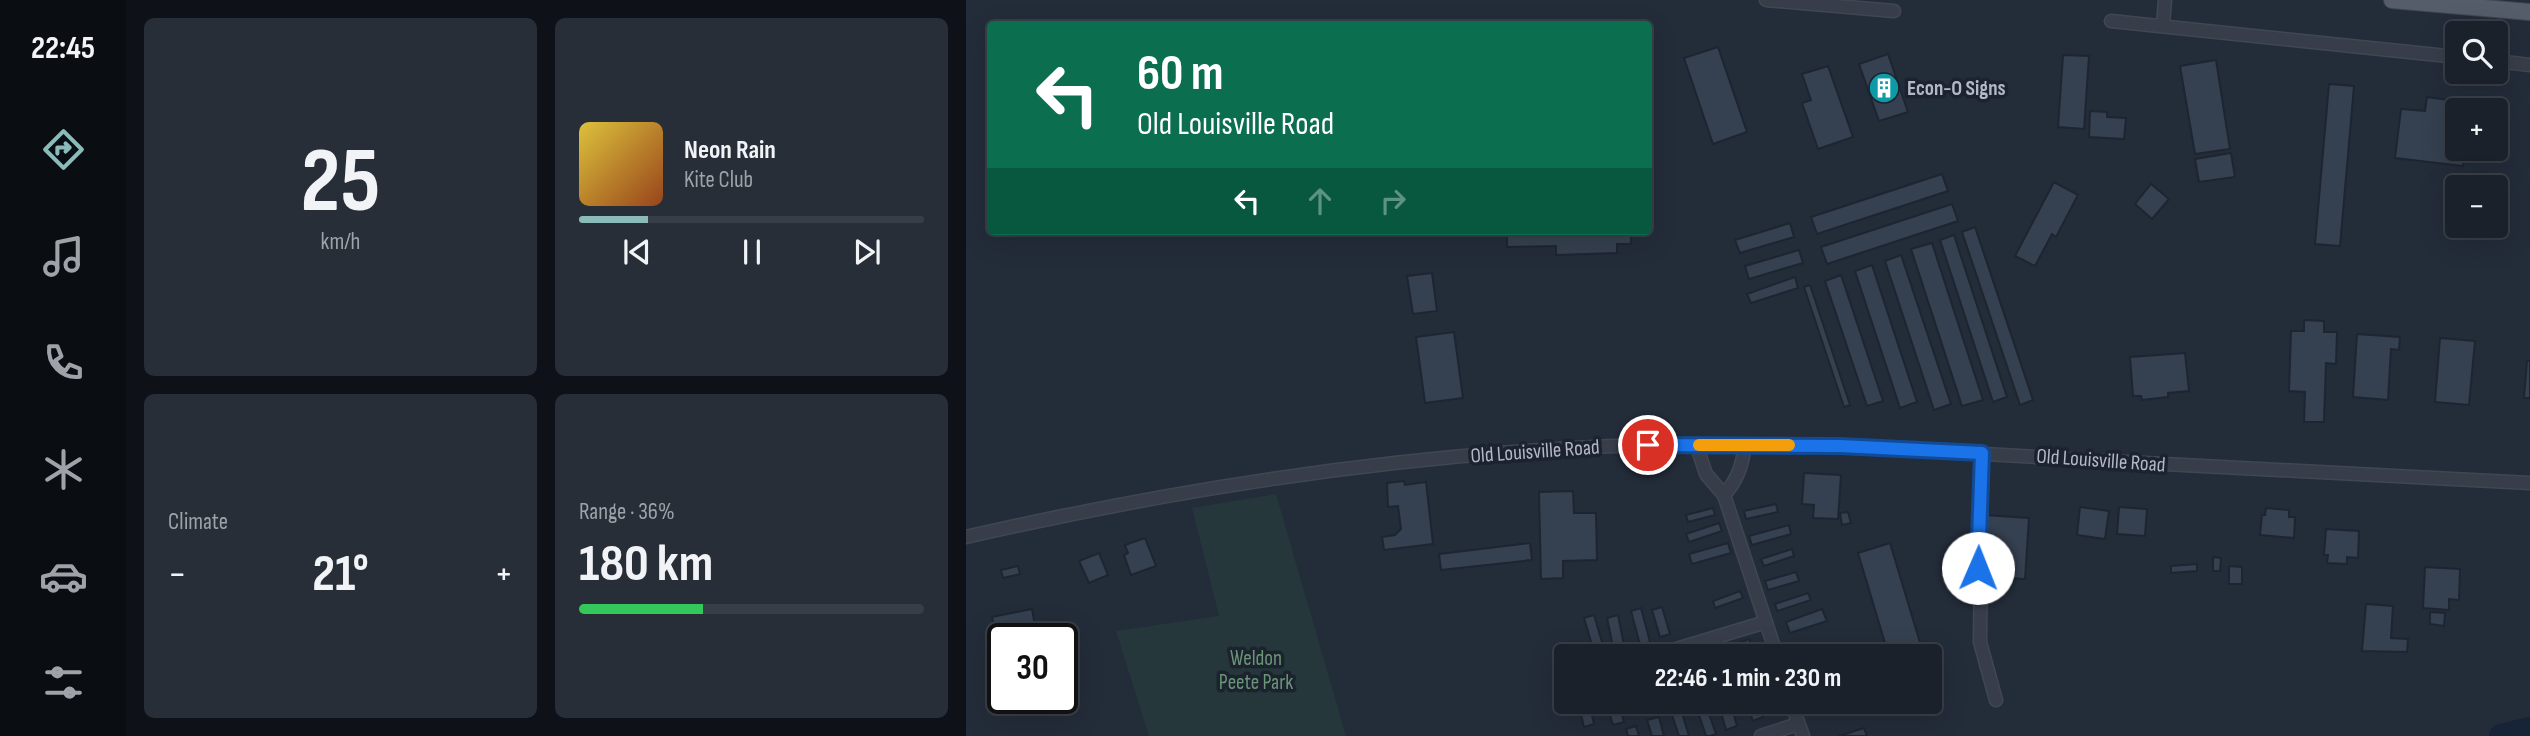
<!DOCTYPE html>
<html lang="en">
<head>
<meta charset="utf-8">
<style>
	body { margin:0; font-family:"Sofia Sans Condensed",sans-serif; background:#272e37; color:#f1f3f6; height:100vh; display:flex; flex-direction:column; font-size:26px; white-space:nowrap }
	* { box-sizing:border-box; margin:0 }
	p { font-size:23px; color:#9fa3a9 }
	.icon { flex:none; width:38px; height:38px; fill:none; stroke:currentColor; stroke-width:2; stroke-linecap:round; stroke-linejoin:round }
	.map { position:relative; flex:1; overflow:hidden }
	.drawer { display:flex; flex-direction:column; gap:18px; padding:18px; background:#0e1218; width:840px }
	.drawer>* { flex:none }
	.hud { position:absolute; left:21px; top:21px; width:665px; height:214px; border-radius:7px; box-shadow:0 7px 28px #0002,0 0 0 2px #383e47; background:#0b6e4f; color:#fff; overflow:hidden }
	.buttons { position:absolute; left:1479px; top:21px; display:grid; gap:14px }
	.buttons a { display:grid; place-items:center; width:63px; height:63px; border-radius:7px; background:#1a212b; box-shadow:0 7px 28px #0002,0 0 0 2px #383e47; font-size:35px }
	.speed { position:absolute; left:21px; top:623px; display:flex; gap:14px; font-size:35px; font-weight:700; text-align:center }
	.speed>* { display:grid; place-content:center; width:91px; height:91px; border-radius:50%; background:#1a212b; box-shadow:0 7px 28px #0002,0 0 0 2px #383e47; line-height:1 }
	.speed .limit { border:4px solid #111; border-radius:10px; background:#fff; color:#111 }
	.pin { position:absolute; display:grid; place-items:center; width:60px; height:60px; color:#fff; margin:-30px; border:4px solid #fff; border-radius:50%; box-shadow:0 2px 7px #0007 }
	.me { position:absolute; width:77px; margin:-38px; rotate:1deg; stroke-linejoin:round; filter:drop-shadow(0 0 5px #0008) }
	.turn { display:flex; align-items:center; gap:24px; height:147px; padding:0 35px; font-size:32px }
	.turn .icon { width:91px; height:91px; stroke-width:2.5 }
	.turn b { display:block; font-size:49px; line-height:60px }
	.lanes { display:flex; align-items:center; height:66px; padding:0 35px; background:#0003; justify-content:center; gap:35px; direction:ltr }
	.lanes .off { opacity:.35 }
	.big { font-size:52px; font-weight:700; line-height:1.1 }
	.drawer .card { flex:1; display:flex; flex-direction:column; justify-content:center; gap:10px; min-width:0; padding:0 24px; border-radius:10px; background:#272e37 }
	.drawer .dial { align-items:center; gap:0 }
	.dial b { font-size:91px; line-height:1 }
	.song { display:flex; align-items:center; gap:21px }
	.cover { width:84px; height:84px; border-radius:10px; background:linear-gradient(135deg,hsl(50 70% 55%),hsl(20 70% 35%)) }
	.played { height:7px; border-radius:4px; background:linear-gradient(90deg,#8bbbb9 20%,#383e47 20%) }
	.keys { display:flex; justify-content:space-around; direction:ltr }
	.heat { display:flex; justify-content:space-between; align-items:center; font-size:38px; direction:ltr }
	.charge { height:10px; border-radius:5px; background:linear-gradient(90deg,#34c759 36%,#383e47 0) }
	.drawer .tiles { flex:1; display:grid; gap:18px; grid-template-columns:repeat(2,1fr) }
	.trip { position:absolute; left:588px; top:644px; width:388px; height:70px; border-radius:7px; background:#1a212b; box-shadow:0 7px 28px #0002,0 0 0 2px #383e47; font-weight:700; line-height:70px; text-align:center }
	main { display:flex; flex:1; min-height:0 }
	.tab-bar { display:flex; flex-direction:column; width:126px; justify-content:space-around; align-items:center; background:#0a0d11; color:#9fa3a9 }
	.tab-bar .icon { width:49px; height:49px }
	.tab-bar .on { color:#8bbbb9 }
	.tab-bar b { font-size:32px; color:#f1f3f6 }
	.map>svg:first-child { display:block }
</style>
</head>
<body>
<main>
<nav class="tab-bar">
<b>22:45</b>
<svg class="icon on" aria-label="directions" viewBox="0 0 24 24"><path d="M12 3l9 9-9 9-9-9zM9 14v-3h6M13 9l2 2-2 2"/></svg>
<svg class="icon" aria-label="music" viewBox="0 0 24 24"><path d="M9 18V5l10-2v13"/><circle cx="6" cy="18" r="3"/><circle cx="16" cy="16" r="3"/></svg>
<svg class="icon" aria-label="phone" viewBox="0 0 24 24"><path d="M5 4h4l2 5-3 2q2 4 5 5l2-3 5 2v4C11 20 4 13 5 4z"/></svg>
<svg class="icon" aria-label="climate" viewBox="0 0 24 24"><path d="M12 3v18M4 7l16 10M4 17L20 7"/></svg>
<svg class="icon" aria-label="car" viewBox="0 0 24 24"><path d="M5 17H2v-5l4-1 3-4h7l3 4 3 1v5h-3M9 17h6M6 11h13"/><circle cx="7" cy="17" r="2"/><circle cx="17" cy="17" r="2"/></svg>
<svg class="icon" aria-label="filters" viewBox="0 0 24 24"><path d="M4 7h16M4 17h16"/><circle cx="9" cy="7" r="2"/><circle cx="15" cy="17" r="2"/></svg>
</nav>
<section class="drawer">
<div class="tiles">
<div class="card dial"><b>25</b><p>km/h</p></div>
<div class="card">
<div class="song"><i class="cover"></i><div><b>Neon Rain</b><p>Kite Club</p></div></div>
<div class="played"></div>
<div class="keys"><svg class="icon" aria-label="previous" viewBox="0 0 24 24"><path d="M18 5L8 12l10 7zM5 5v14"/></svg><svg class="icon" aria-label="pause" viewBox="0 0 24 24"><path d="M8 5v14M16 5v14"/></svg><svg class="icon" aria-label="next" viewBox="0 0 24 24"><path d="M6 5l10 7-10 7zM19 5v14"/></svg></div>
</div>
<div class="card"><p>Climate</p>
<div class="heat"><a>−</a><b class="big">21°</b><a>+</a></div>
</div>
<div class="card"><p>Range · 36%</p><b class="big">180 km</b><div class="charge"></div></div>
</div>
</section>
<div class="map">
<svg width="1564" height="736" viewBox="0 0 1564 736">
	<rect width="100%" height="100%" fill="#232c39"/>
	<path fill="#25373b" d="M310 494 380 736H183L150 631 253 616 226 508Z"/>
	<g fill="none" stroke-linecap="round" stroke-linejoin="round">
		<path stroke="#172337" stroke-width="24" d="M1535 736 1564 729"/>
	</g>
	<g fill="#354050" stroke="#1e2531" stroke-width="2">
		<path d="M752 47 781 132 747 144 718 58Z"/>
		<path d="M922 54 942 112 913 121 893 64Z"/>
		<path d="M1097 55 1123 56 1118 129 1092 127Z"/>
		<path d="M1250 60 1264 149 1229 154 1214 66Z"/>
		<path d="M862 66 887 137 852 149 836 103 845 100 836 74Z"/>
		<path d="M1363 84 1388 86 1374 246 1349 244Z"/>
		<path d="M1461 97 1483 100 1481 113 1491 114V149H1499L1497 166 1429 158 1435 109 1459 111Z"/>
		<path d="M1124 111 1141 112V117L1160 118 1158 139 1123 137Z"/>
		<path d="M1265 153 1269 177 1233 182 1229 159Z"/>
		<path d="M976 174 982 191 851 234 845 217Z"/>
		<path d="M1088 182 1112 195 1090 237 1086 234 1069 266 1049 256Z"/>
		<path d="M1185 184 1203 199 1186 219 1169 204Z"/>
		<path d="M986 204 992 221 861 264 855 247Z"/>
		<path d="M824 223 828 237 774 253 769 240Z"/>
		<path d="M1009 227 1067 400 1054 405 996 232Z"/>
		<path d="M534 231H665V244H651V253L590 255V246L541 247V231Z"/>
		<path d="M988 235 1041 397 1027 402 974 240Z"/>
		<path d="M966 243 1017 400 996 406 945 249Z"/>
		<path d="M833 250 837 263 783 279 779 266Z"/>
		<path d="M935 255 985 404 968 410 919 261Z"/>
		<path d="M906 265 951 402 934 408 889 271Z"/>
		<path d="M466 273 471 311 447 314 441 276Z"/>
		<path d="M875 275 917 401 901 406 859 281Z"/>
		<path d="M829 277 832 288 785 303 781 294Z"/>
		<path d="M844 285 884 405 878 407 838 287Z"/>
		<path d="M1338 320 1358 321V332H1371L1370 364 1360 363 1358 422H1338L1339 392 1323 391 1325 331H1338Z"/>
		<path d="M488 332 497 398 459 403 450 337Z"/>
		<path d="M1391 334 1434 337 1433 350 1425 349 1422 400 1387 397Z"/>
		<path d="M1474 338 1509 341 1503 405 1469 402Z"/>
		<path d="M1219 353 1223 391 1202 393V397L1176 400 1175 396H1167L1164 357Z"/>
		<path d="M1561 361H1564V398H1558Z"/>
		<path d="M838 473 875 475 872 519 847 518 848 505 836 504Z"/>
		<path d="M438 481 439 485 460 482 467 544 418 550 416 537 429 535 435 529 432 506 422 507 421 483Z"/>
		<path d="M607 491 608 513H630L631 560 597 561V578L575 579 573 492Z"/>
		<path d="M810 504 812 512 780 519 778 511Z"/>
		<path d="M1114 507 1143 511 1139 539 1111 535Z"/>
		<path d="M1153 507 1181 509 1179 536 1151 534Z"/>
		<path d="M747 508 749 515 722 522 720 515Z"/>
		<path d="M1300 508 1323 510V517H1329L1328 538 1294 535 1296 515H1299Z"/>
		<path d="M882 512 885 523 876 525 874 513Z"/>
		<path d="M1019 515 1063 518 1059 579 1015 576Z"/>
		<path d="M753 523 756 531 723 542 720 534Z"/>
		<path d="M823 525 825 534 786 545 783 536Z"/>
		<path d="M1360 529 1393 531 1392 558 1381 557V564L1361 563 1362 555H1358Z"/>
		<path d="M179 538 190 566 165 575 158 555 162 553 159 545Z"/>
		<path d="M564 543 566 560 475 570 473 554Z"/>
		<path d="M762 543 765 553 726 564 723 554Z"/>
		<path d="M924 543 958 656H918L914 645 919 643 892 553Z"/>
		<path d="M826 549 828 556 798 566 795 559Z"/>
		<path d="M133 553 142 575 123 583 113 561Z"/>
		<path d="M1247 557 1255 558 1254 571H1247Z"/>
		<path d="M1231 564V571L1205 573V566Z"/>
		<path d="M52 566 54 574 37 578 35 570Z"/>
		<path d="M1263 566 1276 567V584H1263Z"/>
		<path d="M1459 567 1494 569 1493 600 1483 599V610L1457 608Z"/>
		<path d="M830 572 833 581 802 590 799 581Z"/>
		<path d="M774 591 777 598 749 608 747 601Z"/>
		<path d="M842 593 845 600 811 611 809 604Z"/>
		<path d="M1400 604 1427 606 1425 638 1442 639 1441 652 1396 651Z"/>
		<path d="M696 607 704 634 694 637 686 610Z"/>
		<path d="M675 608 684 642 674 645 665 611Z"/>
		<path d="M66 609 69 626 63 627 66 639H37L35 661 26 617Z"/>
		<path d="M856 609 861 621 824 633 820 622Z"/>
		<path d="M1464 612 1479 613 1478 626 1464 624Z"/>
		<path d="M628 615 639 652 629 655 618 618Z"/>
		<path d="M652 615 659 650 648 652 641 618Z"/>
		<path d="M783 639 789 656H777L773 643Z"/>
		<path d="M612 702H623L628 724 618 727Z"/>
		<path d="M640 702H652L658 722 647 725Z"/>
		<path d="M666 702H675L678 712 669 714Z"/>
		<path d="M739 702 750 734 744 736H740L729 703Z"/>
		<path d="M752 702H764L771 726 760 730Z"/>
		<path d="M780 702H792L797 717 787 721Z"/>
		<path d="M803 702H814L816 708 806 712Z"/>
		<path d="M714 706 723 736H713L704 709Z"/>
		<path d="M693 717 698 736H686L681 720Z"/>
		<path d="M670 726 673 736H662L660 729Z"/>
		<path d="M898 728 901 736H873Z"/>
	</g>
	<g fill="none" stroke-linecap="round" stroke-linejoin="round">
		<g stroke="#404753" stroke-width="15">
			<g id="minor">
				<path d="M800 0 928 11"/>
				<path d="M1145 21 1491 57"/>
				<path d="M1197 25 1199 0"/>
				<path d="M1530 61 1564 65"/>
				<path d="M730 444 740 474 758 495"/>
				<path d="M779 445C776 466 772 479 758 495L811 656"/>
				<path d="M1016 453 1014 642 1030 700"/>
				<path d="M0 537C201 491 403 459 609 448 780 438 951 450 1122 460 1269 468 1417 475 1564 483"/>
				<path d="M687 656 800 622"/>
				<path d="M825 702 837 736"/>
				<path d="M795 736 832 724"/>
			</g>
		</g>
		<g stroke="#404753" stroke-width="18">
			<path id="major" d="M1426 0 1564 12"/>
		</g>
		<use href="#minor" stroke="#373e4a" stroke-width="12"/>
		<use href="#major" stroke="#555d6a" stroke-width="16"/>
	</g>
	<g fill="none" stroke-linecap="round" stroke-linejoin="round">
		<g stroke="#114b97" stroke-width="18">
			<path id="route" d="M682 445 874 446 1016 453 1012 568"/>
		</g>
		<use href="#route" stroke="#1a73e8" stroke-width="12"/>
		<path stroke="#f59e0b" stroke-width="12" d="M733 445H823"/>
	</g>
	<defs>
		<g id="building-disc" transform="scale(1.575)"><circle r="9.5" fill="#0f9aa8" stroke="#1c232f"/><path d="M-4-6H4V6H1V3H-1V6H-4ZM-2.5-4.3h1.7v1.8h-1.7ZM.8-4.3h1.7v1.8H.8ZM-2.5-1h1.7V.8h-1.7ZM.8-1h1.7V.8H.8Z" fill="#fff"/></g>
	</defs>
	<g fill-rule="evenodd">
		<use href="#building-disc" x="918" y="88"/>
	</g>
	<g text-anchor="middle" stroke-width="7" stroke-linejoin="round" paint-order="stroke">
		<g font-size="21" font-weight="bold" fill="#b2b9c6" stroke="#1c232f" text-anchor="start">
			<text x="941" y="95">Econ-O Signs</text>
		</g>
		<g font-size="21" fill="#b2b9c6" stroke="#1c232f">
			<text transform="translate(569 451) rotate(-4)" y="7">Old Louisville Road</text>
			<text transform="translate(1135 460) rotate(4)" y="7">Old Louisville Road</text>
		</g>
		<g font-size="21" fill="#6a9675" stroke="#1c232f">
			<text x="290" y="665">Weldon<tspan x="290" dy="24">Peete Park</tspan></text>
		</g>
	</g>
</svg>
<div class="buttons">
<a><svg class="icon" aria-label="search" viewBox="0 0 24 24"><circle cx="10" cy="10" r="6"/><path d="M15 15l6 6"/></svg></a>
<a>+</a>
<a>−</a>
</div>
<div class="speed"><div class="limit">30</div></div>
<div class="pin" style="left:682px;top:445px;background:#d93025"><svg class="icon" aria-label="arrive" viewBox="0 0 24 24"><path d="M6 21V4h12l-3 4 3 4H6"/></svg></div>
<svg class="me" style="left:1012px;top:568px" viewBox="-20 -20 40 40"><circle r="19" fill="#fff"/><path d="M0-13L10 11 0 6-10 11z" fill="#1a73e8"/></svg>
<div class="trip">22:46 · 1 min · 230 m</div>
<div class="hud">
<div class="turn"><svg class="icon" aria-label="left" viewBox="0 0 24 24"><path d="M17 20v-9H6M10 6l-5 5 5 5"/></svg><div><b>60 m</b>Old Louisville Road</div></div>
<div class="lanes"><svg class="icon" aria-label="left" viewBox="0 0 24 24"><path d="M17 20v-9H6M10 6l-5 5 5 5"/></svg><svg class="icon off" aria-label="ahead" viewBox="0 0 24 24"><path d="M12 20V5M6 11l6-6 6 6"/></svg><svg class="icon off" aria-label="right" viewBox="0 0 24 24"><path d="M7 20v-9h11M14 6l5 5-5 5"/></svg></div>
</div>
</div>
</main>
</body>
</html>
